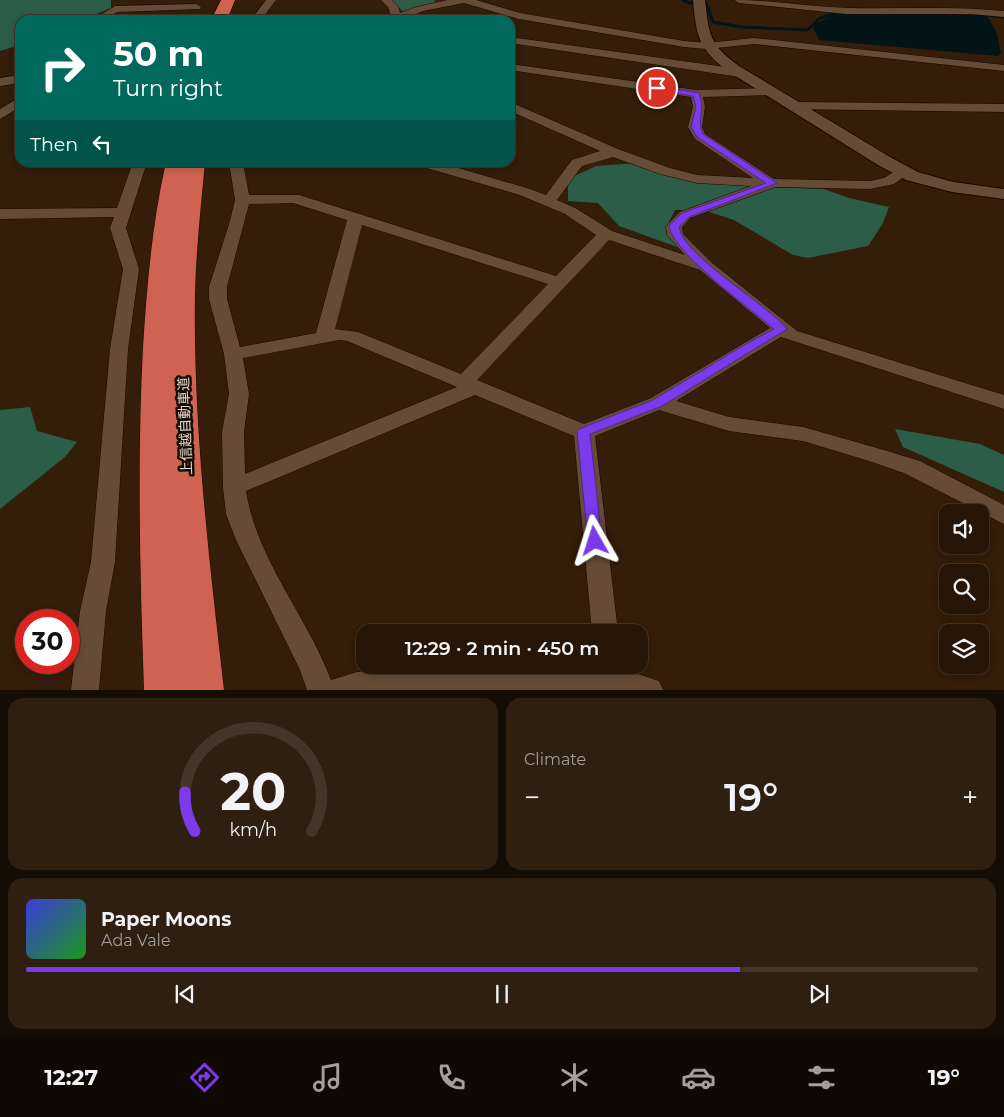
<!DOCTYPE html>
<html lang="en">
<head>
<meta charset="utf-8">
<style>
	body { margin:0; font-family:Montserrat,"Noto Sans JP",sans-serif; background:#2f1f11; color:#f1f3f6; height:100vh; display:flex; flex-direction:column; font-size:19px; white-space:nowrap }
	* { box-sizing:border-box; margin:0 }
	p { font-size:16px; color:#a49f9b }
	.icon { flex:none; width:28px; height:28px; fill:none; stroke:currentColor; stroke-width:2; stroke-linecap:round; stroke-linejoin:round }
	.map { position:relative; height:690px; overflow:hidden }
	.panel { display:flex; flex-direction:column; gap:8px; padding:8px; background:#150c04; flex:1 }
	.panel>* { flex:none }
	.top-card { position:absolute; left:15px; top:15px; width:500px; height:152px; border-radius:15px; box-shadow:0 2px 8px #0003,0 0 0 1px #433528; background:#00695c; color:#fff; overflow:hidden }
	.buttons { position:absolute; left:939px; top:504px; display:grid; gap:10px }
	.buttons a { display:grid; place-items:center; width:50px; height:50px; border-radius:10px; background:#271607; box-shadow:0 2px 8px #0003,0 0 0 1px #433528; font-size:25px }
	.speed { position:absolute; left:15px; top:609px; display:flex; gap:10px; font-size:25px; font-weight:700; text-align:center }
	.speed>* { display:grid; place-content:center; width:65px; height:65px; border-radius:50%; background:#271607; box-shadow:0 2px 8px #0003,0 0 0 1px #433528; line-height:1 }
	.speed .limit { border:8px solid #d22; background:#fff; color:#111 }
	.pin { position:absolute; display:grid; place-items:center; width:42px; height:42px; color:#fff; margin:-21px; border:2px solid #fff; border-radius:50%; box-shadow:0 1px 5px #0007 }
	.me { position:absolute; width:55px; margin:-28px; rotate:354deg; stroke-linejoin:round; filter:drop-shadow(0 0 4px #0008) }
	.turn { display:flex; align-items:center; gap:18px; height:105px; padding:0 15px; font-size:22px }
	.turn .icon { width:65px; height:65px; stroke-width:2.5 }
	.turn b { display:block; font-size:35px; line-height:42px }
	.then { display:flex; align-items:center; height:48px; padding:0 15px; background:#0003; gap:10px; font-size:19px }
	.big { font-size:38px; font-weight:600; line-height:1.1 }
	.panel .widget { flex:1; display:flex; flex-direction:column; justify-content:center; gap:8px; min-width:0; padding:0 18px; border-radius:15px; background:#2f1f11 }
	.panel .dial { align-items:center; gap:0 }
	.dial svg { height:130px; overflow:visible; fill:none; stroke:#433528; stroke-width:7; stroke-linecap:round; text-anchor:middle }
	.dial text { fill:#f1f3f6; stroke:none }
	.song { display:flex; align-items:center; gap:15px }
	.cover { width:60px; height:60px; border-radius:8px; background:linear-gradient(135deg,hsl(240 70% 55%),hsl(120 70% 35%)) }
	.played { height:5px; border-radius:2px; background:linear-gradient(90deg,#7c3aed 75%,#433528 75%) }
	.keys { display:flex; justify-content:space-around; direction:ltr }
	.heat { display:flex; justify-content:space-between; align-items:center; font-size:28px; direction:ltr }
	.panel .tiles { flex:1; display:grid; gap:8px; grid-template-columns:1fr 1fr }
	.widget:last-child { grid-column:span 2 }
	.trip { position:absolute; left:356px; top:624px; width:292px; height:50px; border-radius:15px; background:#271607; box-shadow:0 2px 8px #0003,0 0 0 1px #433528; font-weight:600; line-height:50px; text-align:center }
	.tab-bar { display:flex; height:80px; justify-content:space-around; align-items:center; background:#100903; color:#a49f9b }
	.tab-bar .icon { width:35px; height:35px }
	.tab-bar .current { color:#7c3aed }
	.tab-bar b { font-size:22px; color:#f1f3f6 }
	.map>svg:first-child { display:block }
</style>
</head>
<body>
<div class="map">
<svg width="1004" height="690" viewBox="0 0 1004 690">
	<rect width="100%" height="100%" fill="#341d09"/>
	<g fill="#2b5d47">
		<path d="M0 0H111V8L82 20H20V45L0 51Z"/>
		<path d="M392 0H434L437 4 419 6 403 12Z"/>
		<path d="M637 163 658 173 766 187 824 189 849 198 889 207 883 223 868 246 808 258 793 255 734 220 703 210H675L667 226 680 248 619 226 598 203 568 201V179L596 166Z"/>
		<path d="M30 407 37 431 77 442 65 457 0 509V410Z"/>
		<path d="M895 429 980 444 1004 455V492L903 447Z"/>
	</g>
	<path fill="#021416" d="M837 13 987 15 997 34 1001 53 998 56 819 40 813 28 815 24Z"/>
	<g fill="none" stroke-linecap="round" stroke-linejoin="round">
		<g stroke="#021416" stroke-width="3">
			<path d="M683 0 690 3H706L713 22 742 27 807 30 820 18 837 13"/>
			<path d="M987 15 1004 17"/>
		</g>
		<g stroke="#1a0600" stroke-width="1">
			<g id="minor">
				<path d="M266 0H276L261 20H251Z"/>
				<path d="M381 0H392L398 6 400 13 416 7 448 0H476L520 13 684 41 707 43 754 38 1004 65V71L754 44 707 49 684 47 519 19 464 3 423 11 403 20H390L392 18 388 7Z"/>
				<path d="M734 0C772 0 810 7 848 8 900 9 952 6 1004 11V17L971 14H846L739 3Z"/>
				<path d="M196 4 201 7 200 9 117 12 104 20H92L115 6Z"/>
				<path d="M510 37 740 69 746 73 740 77 510 43Z"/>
				<path d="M510 64 696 90 774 88 776 91 770 95 703 97 705 107 702 127 705 134 774 179 870 181 884 178 899 169H909L911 172 894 184 870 189 775 187 690 218 682 227 683 234 711 262 797 331 1004 395V409L781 337 676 401 729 417 803 427 884 450 920 461 1004 505V524L904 473 869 461 803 441 729 431 659 410 595 436 618 632H592L574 436 475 395 246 491C257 560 307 616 331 680L357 672 610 665 659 681 663 690H307L300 670 236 540 226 514 223 487 222 432 229 394 224 354 209 299V287L230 221 235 200 229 162H243L249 195H299L556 276 596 235 565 214 520 195 416 165 414 162H438L530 189 546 195 572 160 600 151 510 111V102L618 149 670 168 697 175 753 178 695 139 688 127 693 107 691 97 510 70ZM613 157 660 174 697 183 751 186 680 212 666 226 667 235 685 255 612 231 575 208 557 200 582 166ZM293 203 347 220 316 333 240 347 227 299V287L249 204ZM362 225 548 284 461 374 358 332 335 329ZM609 240 700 270 770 328 651 398 584 424 477 380ZM339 340 347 341 457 387 245 474 244 432 249 394 243 358Z"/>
				<path d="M20 75V83L0 86V78Z"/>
				<path d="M20 97V107L0 119V109Z"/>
				<path d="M795 102 1004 104V112L791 109 789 106 791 103Z"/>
				<path d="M133 162H147L126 228 139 269 128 349 115 562 106 611 99 690H71L80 611 91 562 110 349 123 269 110 228 114 217 0 219V209L117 208Z"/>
			</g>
		</g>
		<g stroke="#1a0600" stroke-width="2">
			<path id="tertiary" d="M693 0H705C709 35 709 44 739 66L890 157 918 172 953 182 1004 189V199L952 192 906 180 878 165 729 72C699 50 696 36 693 0Z"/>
		</g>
		<g stroke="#1a0600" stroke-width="1">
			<g id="motorway">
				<path d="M221 0H235L227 20H211Z"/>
				<path d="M166 162H205C201 206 196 250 195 294 193 427 209 558 224 690H144C140 575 137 461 143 347 147 285 152 224 166 162Z"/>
			</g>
		</g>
		<use href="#minor" fill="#664c37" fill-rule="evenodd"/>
		<use href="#tertiary" fill="#664c37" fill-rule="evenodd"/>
		<use href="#motorway" fill="#cf6251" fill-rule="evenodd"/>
	</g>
	<path fill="#7c3aed" stroke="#51269a" d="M657 86 699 93C706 110 696 120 703 134L777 183 689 217 679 227C684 257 766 303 787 329L662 406 590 434 602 541 600 545 595 547 590 545 588 541 577 432 579 429 653 400 746 344 774 329C751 309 673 253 669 226L682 213 766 183 697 137 691 127 696 107 693 96 655 90 654 88Z"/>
	<g text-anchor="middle" stroke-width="5" stroke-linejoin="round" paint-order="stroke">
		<g font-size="14" fill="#e8d8cc" stroke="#140a04">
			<text transform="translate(185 426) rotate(-92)" y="5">上信越自動車道</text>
		</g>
	</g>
</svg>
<div class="buttons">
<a><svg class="icon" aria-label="sound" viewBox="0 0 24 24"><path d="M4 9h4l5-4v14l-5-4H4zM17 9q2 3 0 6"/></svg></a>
<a><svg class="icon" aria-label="search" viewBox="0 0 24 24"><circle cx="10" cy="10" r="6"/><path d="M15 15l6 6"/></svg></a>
<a><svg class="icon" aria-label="layers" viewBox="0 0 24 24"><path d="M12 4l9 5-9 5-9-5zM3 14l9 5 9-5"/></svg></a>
</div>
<div class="speed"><div class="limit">30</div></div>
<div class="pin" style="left:657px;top:88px;background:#d93025"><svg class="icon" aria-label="arrive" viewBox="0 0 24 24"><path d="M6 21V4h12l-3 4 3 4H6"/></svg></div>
<svg class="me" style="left:595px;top:541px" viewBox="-20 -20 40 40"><path d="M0-17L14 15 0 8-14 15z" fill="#7c3aed" stroke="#fff" stroke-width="4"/></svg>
<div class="trip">12:29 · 2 min · 450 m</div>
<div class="top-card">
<div class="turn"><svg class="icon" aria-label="right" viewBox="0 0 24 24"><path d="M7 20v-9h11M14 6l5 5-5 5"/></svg><div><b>50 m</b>Turn right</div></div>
<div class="then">Then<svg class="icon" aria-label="left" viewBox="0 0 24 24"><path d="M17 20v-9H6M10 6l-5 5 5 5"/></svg></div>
</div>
</div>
<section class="panel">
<div class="tiles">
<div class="widget dial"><svg viewBox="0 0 100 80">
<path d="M14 69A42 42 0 1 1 86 69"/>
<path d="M14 69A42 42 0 0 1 8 45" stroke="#7c3aed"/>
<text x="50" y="56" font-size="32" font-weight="700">20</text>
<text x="50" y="72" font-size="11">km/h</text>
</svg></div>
<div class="widget"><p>Climate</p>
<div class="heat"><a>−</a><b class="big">19°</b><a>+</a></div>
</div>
<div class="widget">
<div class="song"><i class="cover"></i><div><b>Paper Moons</b><p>Ada Vale</p></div></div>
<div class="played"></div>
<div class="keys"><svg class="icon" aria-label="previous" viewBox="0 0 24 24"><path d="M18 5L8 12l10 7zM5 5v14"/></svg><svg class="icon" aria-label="pause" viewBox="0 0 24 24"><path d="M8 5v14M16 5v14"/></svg><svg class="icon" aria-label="next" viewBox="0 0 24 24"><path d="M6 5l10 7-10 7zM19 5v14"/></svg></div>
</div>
</div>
</section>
<nav class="tab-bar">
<b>12:27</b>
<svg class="icon current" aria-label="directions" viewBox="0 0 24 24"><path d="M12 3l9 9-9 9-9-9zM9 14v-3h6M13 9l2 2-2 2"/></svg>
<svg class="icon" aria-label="music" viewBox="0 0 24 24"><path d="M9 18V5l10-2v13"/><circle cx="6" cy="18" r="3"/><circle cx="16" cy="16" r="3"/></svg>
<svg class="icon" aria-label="phone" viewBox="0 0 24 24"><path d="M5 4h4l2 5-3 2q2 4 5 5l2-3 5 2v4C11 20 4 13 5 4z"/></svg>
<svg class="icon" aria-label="climate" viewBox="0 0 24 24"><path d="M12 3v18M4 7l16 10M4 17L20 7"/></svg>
<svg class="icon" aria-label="car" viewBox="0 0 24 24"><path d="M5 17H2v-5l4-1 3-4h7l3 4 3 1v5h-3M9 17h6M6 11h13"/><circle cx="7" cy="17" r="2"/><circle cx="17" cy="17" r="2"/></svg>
<svg class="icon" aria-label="filters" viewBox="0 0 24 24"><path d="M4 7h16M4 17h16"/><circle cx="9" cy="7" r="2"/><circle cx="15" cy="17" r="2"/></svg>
<b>19°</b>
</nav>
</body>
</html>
